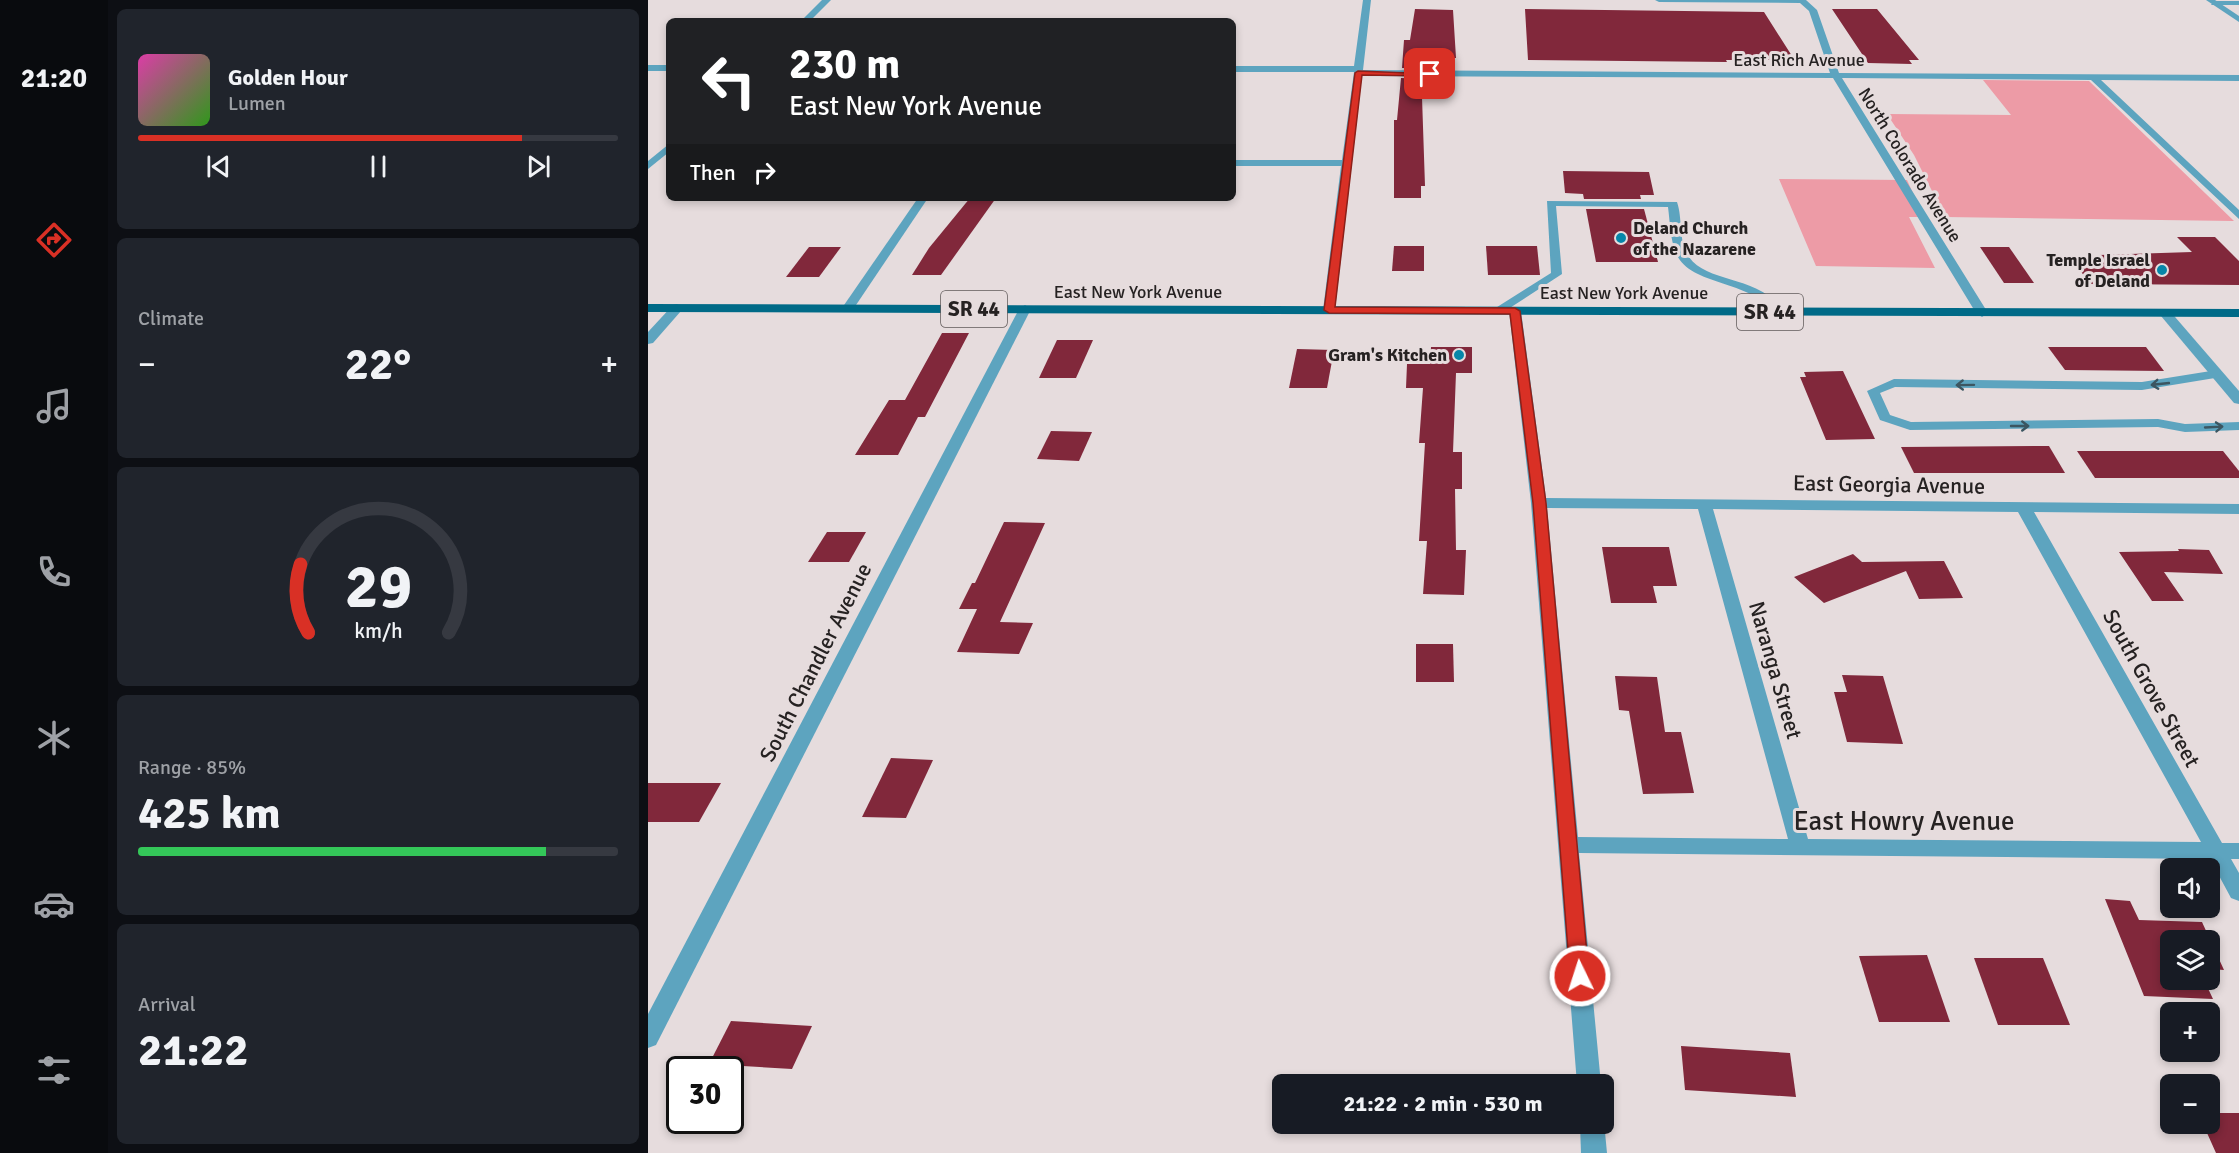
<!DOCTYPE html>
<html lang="en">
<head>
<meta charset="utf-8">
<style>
	body { margin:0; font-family:Signika,sans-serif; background:#20242c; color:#f1f3f6; height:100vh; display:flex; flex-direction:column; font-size:22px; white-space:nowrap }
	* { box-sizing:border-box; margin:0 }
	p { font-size:20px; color:#9ea1a6 }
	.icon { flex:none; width:33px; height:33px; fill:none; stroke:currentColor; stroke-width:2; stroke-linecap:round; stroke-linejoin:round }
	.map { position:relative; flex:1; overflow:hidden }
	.sheet { display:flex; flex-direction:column; gap:9px; padding:9px; background:#0d0f14; width:540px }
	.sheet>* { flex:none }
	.banner { position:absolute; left:18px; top:18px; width:570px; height:183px; border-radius:9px; box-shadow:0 3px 9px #0003; background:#202124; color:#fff; overflow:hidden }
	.fabs { position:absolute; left:1512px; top:858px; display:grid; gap:12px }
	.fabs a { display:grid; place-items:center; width:60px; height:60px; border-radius:9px; background:#171b24; box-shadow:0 3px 9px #0003; font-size:30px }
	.speed { position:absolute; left:18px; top:1056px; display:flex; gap:12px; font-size:30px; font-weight:700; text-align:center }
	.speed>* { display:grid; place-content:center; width:78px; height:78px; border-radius:50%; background:#171b24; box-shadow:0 3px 9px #0003; line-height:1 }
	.speed .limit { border:3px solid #111; border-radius:9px; background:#fff; color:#111 }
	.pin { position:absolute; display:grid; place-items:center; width:51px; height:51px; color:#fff; margin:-26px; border-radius:12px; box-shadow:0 3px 9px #0006 }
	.me { position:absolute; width:66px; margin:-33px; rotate:356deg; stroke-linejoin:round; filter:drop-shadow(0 0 4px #0008) }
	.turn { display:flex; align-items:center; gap:21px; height:126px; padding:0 24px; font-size:27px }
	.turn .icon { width:78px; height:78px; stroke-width:2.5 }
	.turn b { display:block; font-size:42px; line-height:51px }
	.then { display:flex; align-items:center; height:57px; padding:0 24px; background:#0003; gap:12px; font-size:22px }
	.big { font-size:45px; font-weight:800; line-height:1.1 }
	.sheet .widget { flex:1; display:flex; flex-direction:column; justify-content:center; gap:9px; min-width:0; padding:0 21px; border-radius:9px; background:#20242c }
	.sheet .dial { align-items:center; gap:0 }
	.dial svg { height:156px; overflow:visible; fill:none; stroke:#363941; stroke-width:7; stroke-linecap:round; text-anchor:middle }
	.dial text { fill:#f1f3f6; stroke:none }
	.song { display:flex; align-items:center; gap:18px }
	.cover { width:72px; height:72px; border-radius:9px; background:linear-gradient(135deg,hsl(320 70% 55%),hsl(110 70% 35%)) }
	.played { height:6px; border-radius:3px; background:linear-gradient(90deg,#d93025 80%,#363941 80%) }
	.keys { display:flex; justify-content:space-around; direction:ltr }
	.heat { display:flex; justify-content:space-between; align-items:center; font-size:33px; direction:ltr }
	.charge { height:9px; border-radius:4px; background:linear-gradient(90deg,#34c759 85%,#363941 0) }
	.trip { position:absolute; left:624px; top:1074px; width:342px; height:60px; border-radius:9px; background:#171b24; box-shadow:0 3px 9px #0003; font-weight:800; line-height:60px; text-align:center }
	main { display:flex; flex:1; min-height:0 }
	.tabs { display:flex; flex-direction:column; width:108px; justify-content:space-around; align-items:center; background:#090b0e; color:#9ea1a6 }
	.tabs .icon { width:42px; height:42px }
	.tabs .current { color:#d93025 }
	.tabs b { font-size:27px; color:#f1f3f6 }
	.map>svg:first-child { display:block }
</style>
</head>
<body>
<main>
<nav class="tabs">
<b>21:20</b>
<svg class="icon current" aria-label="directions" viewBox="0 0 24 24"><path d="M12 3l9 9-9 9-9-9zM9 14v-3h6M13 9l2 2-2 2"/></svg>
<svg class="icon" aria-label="music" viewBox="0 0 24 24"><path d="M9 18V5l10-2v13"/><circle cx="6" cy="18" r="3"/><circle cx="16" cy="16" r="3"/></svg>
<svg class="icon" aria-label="phone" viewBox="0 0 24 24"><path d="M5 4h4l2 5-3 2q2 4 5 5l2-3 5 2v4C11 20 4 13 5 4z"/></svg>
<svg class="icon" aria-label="climate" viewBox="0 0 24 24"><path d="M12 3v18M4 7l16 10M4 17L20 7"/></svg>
<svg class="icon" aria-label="car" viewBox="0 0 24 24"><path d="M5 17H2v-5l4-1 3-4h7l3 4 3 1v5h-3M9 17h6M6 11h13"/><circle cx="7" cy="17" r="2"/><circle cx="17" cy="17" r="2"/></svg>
<svg class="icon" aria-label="filters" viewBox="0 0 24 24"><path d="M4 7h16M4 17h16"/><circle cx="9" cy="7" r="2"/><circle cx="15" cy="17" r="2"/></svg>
</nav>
<section class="sheet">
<div class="widget">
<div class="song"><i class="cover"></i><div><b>Golden Hour</b><p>Lumen</p></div></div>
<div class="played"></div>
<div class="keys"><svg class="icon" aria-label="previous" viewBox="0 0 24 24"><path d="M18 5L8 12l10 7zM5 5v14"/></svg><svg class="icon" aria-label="pause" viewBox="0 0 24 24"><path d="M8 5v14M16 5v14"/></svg><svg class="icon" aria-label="next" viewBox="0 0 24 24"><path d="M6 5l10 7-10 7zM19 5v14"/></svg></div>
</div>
<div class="widget"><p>Climate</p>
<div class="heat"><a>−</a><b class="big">22°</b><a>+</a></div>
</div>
<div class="widget dial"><svg viewBox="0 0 100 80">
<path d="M14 69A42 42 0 1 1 86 69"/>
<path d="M14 69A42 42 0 0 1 10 34" stroke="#d93025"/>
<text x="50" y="56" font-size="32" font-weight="700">29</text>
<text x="50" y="72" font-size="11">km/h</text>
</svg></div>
<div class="widget"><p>Range · 85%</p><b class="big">425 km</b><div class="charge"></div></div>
<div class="widget"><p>Arrival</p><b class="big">21:22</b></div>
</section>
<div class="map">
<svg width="1591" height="1153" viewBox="0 0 1591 1153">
	<rect width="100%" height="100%" fill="#e6dcdd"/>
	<g fill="#ed9ba6">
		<path d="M1335 80 1441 81 1586 221 1297 217 1266 155 1239 114 1363 115Z"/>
		<path d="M1131 179 1259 180 1276 217H1261L1287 268 1168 266Z"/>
	</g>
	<g fill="#81283b">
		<path d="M767 9 805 10 808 58H778V68H754L756 40H762Z"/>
		<path d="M877 9 1116 12 1144 56H1135L1137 60H1078L1079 62 880 60Z"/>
		<path d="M1184 9H1229L1271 60H1261L1264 64 1220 63Z"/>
		<path d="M753 78 778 79V97H774L777 186H773V198H746V120H749Z"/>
		<path d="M915 171 1001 172 1006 195H992L993 199H936L935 194 917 193Z"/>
		<path d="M322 198H348L293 275H264L281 248Z"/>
		<path d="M938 209H996L1010 262H948Z"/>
		<path d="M1529 237H1567L1591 261V285L1443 284 1420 256 1544 252Z"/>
		<path d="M746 246H776V271H744Z"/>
		<path d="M838 246H889L892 275H840Z"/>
		<path d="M161 247H193L171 277H138Z"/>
		<path d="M1332 247H1361L1386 283H1356Z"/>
		<path d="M294 333H321L277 417H270L250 455H207L241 400H257Z"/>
		<path d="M409 340H445L428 378H391Z"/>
		<path d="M783 347H824V373H808L805 452H814V489H807L808 550H818L816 595 775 594 779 541H771L777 443H771L775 388H758L759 364H782Z"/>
		<path d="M1400 347H1498L1516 371 1417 370Z"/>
		<path d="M649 349 686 350 679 388H641Z"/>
		<path d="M1195 371 1227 439 1178 440 1152 377H1158L1156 372Z"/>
		<path d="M403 431 444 432 431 461 389 459Z"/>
		<path d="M1401 446 1417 473H1266L1253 447Z"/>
		<path d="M1429 451H1575L1591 471V478H1447Z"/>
		<path d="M356 522 397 523 352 622 385 623 371 654 309 652 329 609H311L324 583H327Z"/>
		<path d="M179 532H218L201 562H160Z"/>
		<path d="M954 547H1021L1029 586H1005L1009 603H963Z"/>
		<path d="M1530 549 1561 550 1575 574 1516 572 1536 601H1504L1471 552 1531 551Z"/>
		<path d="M1205 554 1214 562 1296 561 1315 598 1271 599 1258 571 1176 603 1146 577Z"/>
		<path d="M768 644H805L806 682H768Z"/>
		<path d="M1194 675 1235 676 1255 744 1199 742 1186 692H1199Z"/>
		<path d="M967 676 1009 677 1017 732H1033L1046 793 995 794 981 711 971 710Z"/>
		<path d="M243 758 285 760 258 818 214 817Z"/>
		<path d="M0 783H73L51 822H0Z"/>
		<path d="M1457 899 1482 901 1491 920 1554 922 1576 970 1562 969V940H1522V980H1556L1565 999 1496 996Z"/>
		<path d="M1279 955 1302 1022H1231L1211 956Z"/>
		<path d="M1326 958H1395L1422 1025H1350Z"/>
		<path d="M83 1021 164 1026 144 1069 61 1064Z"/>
		<path d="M1033 1046 1142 1053 1148 1097 1037 1090Z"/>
		<path d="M1562 1113H1591V1153H1568L1555 1124H1562Z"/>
	</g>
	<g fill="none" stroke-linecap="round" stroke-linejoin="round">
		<g fill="#5da4bf" fill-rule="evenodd">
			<path d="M1566 1H1591V5H1563Z"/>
			<path d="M899 201 1029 202C1035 219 1030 241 1041 257 1060 284 1110 274 1137 312L1131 315 1127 314C1101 278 1042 287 1028 253 1022 239 1022 222 1020 207L908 206 914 274 854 313H846V309L903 273Z"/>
			<path d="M1569 370 1573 371V377L1494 390 1247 387 1232 393 1242 415 1263 422 1510 419 1537 424 1591 422V430L1537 432 1510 427 1262 430 1232 420 1219 391 1246 379 1494 382Z"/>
		</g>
		<g fill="#5da4bf" fill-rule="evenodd">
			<path d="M174 0H183L162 21H153Z"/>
			<path d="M715 0H723L715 70 1182 73 1161 11 1152 3 1011 2 1007 0H1158L1169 10 1191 73 1591 75V81L1453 80 1591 210V219L1443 80 1194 78 1340 313 1334 317 1328 313 1185 78 714 76 687 310 681 314 677 313 675 310 693 166H585V160H694L706 72H585V66H706Z"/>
			<rect x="0" y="65" width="21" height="6"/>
			<path d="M21 144V152L0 169V161Z"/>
			<path d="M270 198H280L204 311H196L194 308Z"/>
			<path d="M29 304 35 308 33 311 5 343 0 344V332L25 305Z"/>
			<path d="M377 305 383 309 8 1045 0 1048V1014L371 309Z"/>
			<path d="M867 307 873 311 898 498 1591 504V514L1386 512 1574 843H1591V859H1583L1591 873V901L1583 898 1562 859 931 853 953 1084H929L883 503 861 311ZM899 508 1050 509 1140 839 930 837ZM1065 509 1370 512 1553 842 1160 839Z"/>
			<path d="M1517 309 1521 310 1591 391V404L1586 403 1513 316 1511 313Z"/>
			<path d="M956 1122 959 1153H933L932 1124Z"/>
		</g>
		<path fill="#5da4bf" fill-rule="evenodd" d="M1558 0H1567L1591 16V22Z"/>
		<path fill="#006a87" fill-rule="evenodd" d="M0 304 1591 309V317L0 312Z"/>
	</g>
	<defs><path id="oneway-shaft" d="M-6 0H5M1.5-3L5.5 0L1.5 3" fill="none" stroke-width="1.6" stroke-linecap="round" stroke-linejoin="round" transform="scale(1.5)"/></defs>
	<g stroke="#3c5661">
		<use href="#oneway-shaft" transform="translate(1512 384) rotate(174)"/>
		<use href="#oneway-shaft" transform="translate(1317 385) rotate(179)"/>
		<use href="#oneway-shaft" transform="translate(1372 426)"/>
		<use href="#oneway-shaft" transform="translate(1566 427) rotate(-3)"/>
	</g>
	<path fill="#d93025" stroke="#8d1f18" stroke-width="1.5" d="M710 71 786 74 782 76 714 75 687 307 867 308 872 311 898 503 941 976 938 982 932 984 925 982 922 976 885 503 862 314 681 313 676 310 707 73Z"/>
	<g fill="#0686a9" stroke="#e6dcdd" stroke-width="2">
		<circle cx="973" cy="238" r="6"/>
		<circle cx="1514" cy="270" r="6"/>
		<circle cx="811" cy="355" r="6"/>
	</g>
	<g text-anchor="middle" stroke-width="6" stroke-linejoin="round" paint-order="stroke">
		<g font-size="18" fill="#262222" stroke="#e6dcdd">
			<text x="1151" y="66">East Rich Avenue</text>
			<text transform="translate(1262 165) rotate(58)" y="6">North Colorado Avenue</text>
			<text x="490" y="298">East New York Avenue</text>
			<text x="976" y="299">East New York Avenue</text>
		</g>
		<g font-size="18" font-weight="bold" fill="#262222" stroke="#e6dcdd" text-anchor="end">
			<text x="985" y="234" text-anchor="start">Deland Church<tspan x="985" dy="21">of the Nazarene</tspan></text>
			<text x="1502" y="266">Temple Israel<tspan x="1502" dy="21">of Deland</tspan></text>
			<text x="799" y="361">Gram's Kitchen</text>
		</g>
		<g fill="#e6dcdd" stroke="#605a5a" stroke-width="1.5">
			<rect x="293" y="291" width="66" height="36" rx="4.5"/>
			<rect x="1089" y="294" width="66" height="36" rx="4.5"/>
		</g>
		<g font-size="21" font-weight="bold" fill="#262222">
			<text x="326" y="316">SR 44</text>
			<text x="1122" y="319">SR 44</text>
		</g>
		<g font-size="22" fill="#262222" stroke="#e6dcdd">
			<text transform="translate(1241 484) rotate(1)" y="8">East Georgia Avenue</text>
			<text transform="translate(167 662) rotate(-63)" y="8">South Chandler Avenue</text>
			<text transform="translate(1128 670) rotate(74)" y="8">Naranga Street</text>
			<text transform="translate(1504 688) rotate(61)" y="8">South Grove Street</text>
		</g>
		<g font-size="27" fill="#262222" stroke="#e6dcdd">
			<text x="1256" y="830">East Howry Avenue</text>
		</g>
	</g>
</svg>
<div class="fabs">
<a><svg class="icon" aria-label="sound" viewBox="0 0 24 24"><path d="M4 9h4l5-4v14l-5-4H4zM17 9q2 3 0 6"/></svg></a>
<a><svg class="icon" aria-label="layers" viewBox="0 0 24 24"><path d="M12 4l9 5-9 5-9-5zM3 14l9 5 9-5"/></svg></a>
<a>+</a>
<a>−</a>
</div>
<div class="speed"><div class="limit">30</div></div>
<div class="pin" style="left:782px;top:74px;background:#d93025"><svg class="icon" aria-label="arrive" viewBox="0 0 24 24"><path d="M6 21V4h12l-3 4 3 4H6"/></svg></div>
<svg class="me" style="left:932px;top:976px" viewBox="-20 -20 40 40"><circle r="17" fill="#d93025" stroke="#fff" stroke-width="3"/><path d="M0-11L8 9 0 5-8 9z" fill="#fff"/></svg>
<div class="trip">21:22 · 2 min · 530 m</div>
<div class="banner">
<div class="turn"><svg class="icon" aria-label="left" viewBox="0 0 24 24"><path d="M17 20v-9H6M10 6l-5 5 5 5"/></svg><div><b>230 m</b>East New York Avenue</div></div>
<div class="then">Then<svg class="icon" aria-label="right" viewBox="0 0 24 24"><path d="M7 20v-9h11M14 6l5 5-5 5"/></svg></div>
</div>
</div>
</main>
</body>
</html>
